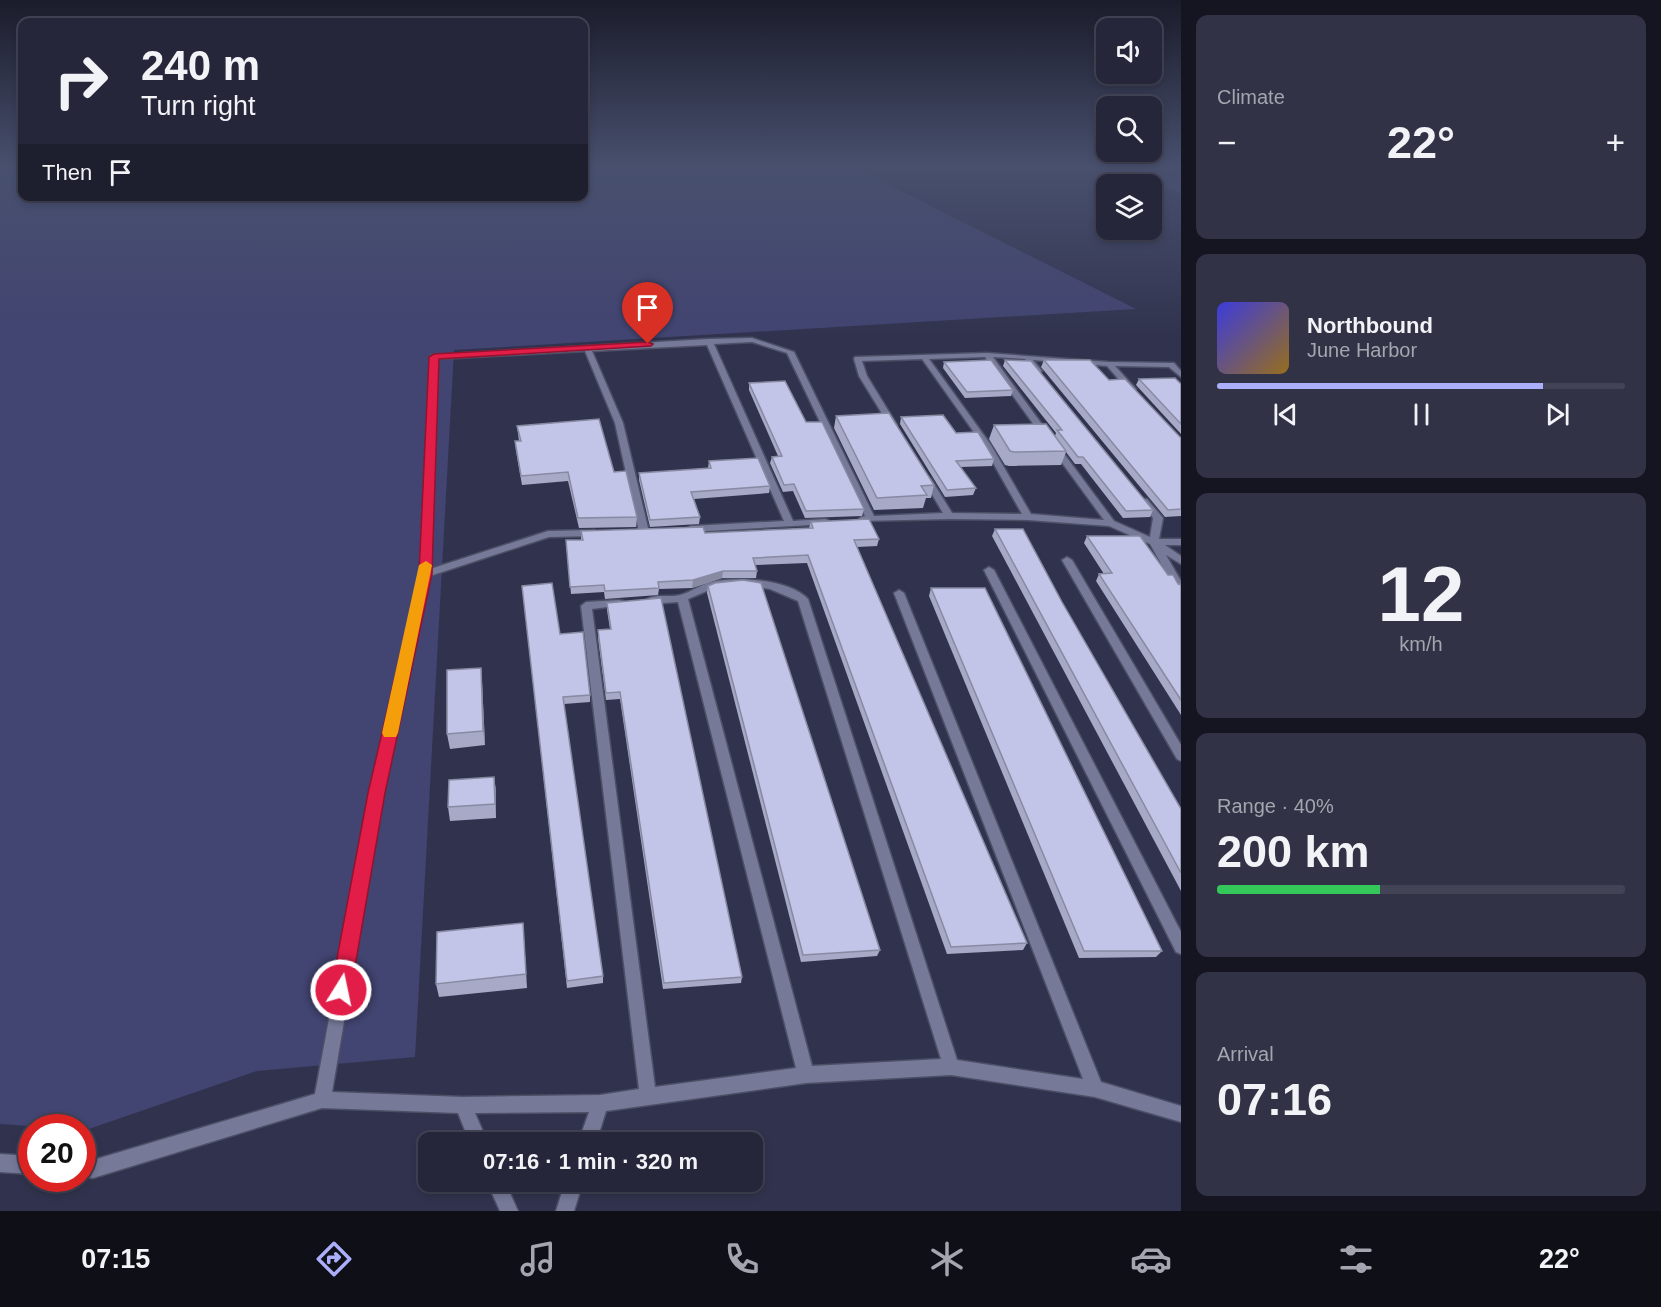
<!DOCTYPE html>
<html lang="en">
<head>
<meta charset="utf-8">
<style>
	body { margin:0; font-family:Helvetica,sans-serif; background:#313245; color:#f1f3f6; height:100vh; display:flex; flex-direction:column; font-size:22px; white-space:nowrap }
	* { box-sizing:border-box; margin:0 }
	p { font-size:20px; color:#a3a5af }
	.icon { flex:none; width:33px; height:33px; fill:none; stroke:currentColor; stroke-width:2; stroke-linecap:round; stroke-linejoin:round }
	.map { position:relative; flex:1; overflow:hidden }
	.side { display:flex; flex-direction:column; gap:15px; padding:15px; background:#141520; width:480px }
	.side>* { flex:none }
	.top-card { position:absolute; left:18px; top:18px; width:570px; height:183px; border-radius:12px; box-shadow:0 3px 9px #0003,0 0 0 2px #424354; background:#25263a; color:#f1f3f6; overflow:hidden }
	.controls { position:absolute; left:1096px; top:18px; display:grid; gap:12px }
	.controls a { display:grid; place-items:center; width:66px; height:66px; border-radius:12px; background:#25263a; box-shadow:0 3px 9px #0003,0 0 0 2px #424354; font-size:30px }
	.speed { position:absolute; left:18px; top:1114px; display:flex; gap:12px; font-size:30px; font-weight:700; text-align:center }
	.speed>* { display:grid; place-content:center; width:78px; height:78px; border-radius:50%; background:#25263a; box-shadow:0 3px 9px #0003,0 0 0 2px #424354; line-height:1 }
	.speed .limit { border:9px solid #d22; background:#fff; color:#111 }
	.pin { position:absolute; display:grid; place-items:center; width:51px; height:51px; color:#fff; margin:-62px -26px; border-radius:50% 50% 50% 0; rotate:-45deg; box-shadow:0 0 6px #0007 }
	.pin .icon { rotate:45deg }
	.me { position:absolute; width:66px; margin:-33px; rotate:10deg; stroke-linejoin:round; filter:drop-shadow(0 0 4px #0008) }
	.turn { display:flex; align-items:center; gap:21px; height:126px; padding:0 24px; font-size:27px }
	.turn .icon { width:78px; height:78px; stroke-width:2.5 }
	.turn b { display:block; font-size:42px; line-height:51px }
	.then { display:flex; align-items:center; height:57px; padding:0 24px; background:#0003; gap:12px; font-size:22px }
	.big { font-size:45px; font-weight:600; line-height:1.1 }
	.side .card { flex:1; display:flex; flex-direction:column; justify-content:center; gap:9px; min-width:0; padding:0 21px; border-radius:12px; background:#313245 }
	.side .dial { align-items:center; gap:0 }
	.dial b { font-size:78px; line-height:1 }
	.song { display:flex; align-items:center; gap:18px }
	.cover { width:72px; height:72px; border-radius:9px; background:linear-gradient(135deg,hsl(240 70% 55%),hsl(40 70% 35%)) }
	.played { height:6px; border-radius:3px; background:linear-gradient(90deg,#abaffb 80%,#424354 80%) }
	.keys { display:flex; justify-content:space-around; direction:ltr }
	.heat { display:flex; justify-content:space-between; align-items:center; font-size:33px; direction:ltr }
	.charge { height:9px; border-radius:4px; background:linear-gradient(90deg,#34c759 40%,#424354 0) }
	.trip { position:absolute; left:418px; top:1132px; width:345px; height:60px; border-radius:12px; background:#25263a; box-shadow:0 3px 9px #0003,0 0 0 2px #424354; font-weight:600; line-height:60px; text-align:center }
	.dock { display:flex; height:96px; justify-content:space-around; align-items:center; background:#0f0f17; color:#a3a5af }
	.dock .icon { width:42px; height:42px }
	.dock .active { color:#abaffb }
	.dock b { font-size:27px; color:#f1f3f6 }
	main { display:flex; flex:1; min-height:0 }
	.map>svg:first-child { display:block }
</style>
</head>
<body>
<main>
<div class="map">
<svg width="1181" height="1211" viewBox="0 0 1181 1211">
	<rect width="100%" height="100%" fill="#31334e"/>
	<g fill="#424471">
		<path d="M0 166H22V196H584V166H851L1136 309 454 350 415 1057 257 1071 86 1130 0 1124Z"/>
		<path d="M1107 166H1141L1181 180V193Z"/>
	</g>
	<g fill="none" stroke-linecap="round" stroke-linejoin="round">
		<g stroke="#4d4f66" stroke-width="3">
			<g id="service">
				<path d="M752 338 794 352 874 516 943 513 923 479 927 476 931 479 952 513 1022 514 983 445 922 359 862 361 867 376 897 425 893 427 889 425 859 376 854 359 855 357 987 353 1109 362 1174 363 1181 371V377L1169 367 1115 366 1136 389 1132 391H1129L1107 366 1033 360 1042 371 1038 373H1035L1025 359 993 357 1049 434 1045 437 1042 436 985 357 929 359 991 445 1031 514 1104 520 1052 449 1056 446 1059 447 1114 521 1150 537 1153 518 1139 501 1141 499H1147L1163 518 1159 539H1181V545H1165L1181 556V564L1166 555 1181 581V593L1176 590 1150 544 1109 526 1028 520 949 519 861 521 859 519 861 517 865 516 787 353 752 342 714 344 793 521 825 519 828 520 830 522 828 524 691 532 686 529 691 526 784 521 707 345 592 351 623 423 649 532 644 535 639 532 615 423 585 351 438 359 430 569 548 531 594 530 599 533 594 536 549 537 430 576 383 793 332 1092 463 1097 600 1095 639 1089 581 606 586 602 619 600 623 601 624 603 623 605 592 609 655 1087 796 1068 678 602 650 604 645 601C653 593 669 598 680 595 691 592 700 585 711 582 736 576 789 579 808 599L957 1060 1083 1079 894 593 899 590 904 593 1101 1082 1181 1106V1122L1095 1097 951 1075 806 1083 606 1111 596 1143H578L589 1112 475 1113 488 1143H470L458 1113 322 1108 93 1178 82 1177V1159L93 1160 315 1094 371 793 420 574 431 355 709 339ZM742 585 770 589 798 601 941 1059 812 1066 688 599 714 588Z"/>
				<path d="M1067 557 1072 560 1181 745V761L1177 759 1062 560Z"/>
				<path d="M989 567 994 570 1181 932V954L1176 952 984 570Z"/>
				<path d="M0 1154 32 1156V1174L0 1172Z"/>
				<path d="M487 1182H505L518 1211H500Z"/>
				<path d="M565 1182H583L574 1211H556Z"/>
			</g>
		</g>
		<use href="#service" fill="#767998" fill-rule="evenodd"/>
	</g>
	<g fill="#a7a9c7">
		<path d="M1005 360 1153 510 1150 517 1123 518 1081 464H1075L1066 452 1061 465 1009 466 1005 465 989 439 994 425 1055 436 1056 433 1003 366Z"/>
		<path d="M1044 360 1181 438V516L1165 517 1041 367Z"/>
		<path d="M944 362 1013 390 1011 396 965 398 943 368Z"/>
		<path d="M1139 379 1181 384V434L1136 385Z"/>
		<path d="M749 383 806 422 864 509 862 516 805 518 793 491 783 492 770 463 772 457 778 456 749 390Z"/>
		<path d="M836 416 934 485 931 498H926L923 508 874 510 834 428Z"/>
		<path d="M901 417 956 433 994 459 992 466 961 467 976 488 973 495 945 497 900 424Z"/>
		<path d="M517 426 614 472 637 517 636 527 579 528 568 481 522 485 516 451 515 441H519Z"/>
		<path d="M709 461 770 486 769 493 694 499 700 517 699 524 650 527 639 480V473L708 468Z"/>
		<path d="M811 522 879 539 877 546 857 547 1027 943 1023 950 947 954 807 563 755 565 757 571 756 578H722L692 588 659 589 658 595 605 599 604 592 571 594 566 540H581V531L705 533 809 528Z"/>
		<path d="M995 529 1181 809V891L992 536Z"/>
		<path d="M1087 536 1168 575 1181 585V715L1096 581 1099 574H1104L1084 543Z"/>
		<path d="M708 586 880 950 877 956 801 962 707 593Z"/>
		<path d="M931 588 1162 951 1156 957 1079 958 929 596Z"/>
		<path d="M523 593 590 695V702L564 704 603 976V983L567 988Z"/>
		<path d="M607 603 742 977 741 983 663 989 620 699 606 700 598 638V630L610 629 607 610Z"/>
		<path d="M481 668 482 682 485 745 450 749 447 734Z"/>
		<path d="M494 777 496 791V818L450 821 448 807Z"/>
		<path d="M524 937 527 988 439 997 436 984Z"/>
	</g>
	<g fill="#888aa2">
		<path d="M723 571 722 578 692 588 693 580Z"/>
		<path d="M481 668 482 682 485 745 483 731Z"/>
		<path d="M494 777 496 791V818L495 804Z"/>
	</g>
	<g fill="#c2c5e7" stroke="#888aa2" stroke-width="1.5">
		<path d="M991 360 1013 390 967 392 944 362Z"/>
		<path d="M1005 360 1031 361 1153 510 1126 511 1083 457H1078L1057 430H1062Z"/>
		<path d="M1044 360H1090L1109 380 1125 379 1181 438V509L1168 510Z"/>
		<path d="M1175 378 1181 384V424L1139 379Z"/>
		<path d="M785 381 806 422H822L864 509 806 511 794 484 784 485 772 457 782 456 749 383Z"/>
		<path d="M889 413 934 485 921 486 927 495 877 498 836 416Z"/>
		<path d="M943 415 956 433 978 432 994 459 956 461 976 488 947 490 901 417Z"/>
		<path d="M599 419 614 472 626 471 637 517 578 518 568 472 521 476 515 441H521L517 426Z"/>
		<path d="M1046 424 1066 451 1014 452 1010 451 994 425Z"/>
		<path d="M758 458 770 486 691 492 700 517 650 520 639 473 711 468 709 461Z"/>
		<path d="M869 519 879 539 854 540 1027 943 951 947 808 555 753 558 757 571H723L693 580 658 582 659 588 605 591 604 585 570 587 566 540H583L581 531 703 527 705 533 813 528 811 522Z"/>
		<path d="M995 529H1023L1062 602 1181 809V873Z"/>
		<path d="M1087 536H1140L1168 575H1173L1178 584 1181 585V700L1099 574 1112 573Z"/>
		<path d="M743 580 761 583 880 950 803 955 708 586 715 583Z"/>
		<path d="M552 583 560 634 583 632 590 695 563 697 603 976 567 981 522 586Z"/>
		<path d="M931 588H985L1162 951H1084Z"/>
		<path d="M661 598 742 977 664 983 620 692 606 693 598 630 611 629 607 603Z"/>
		<path d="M481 668 483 731 447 734V670Z"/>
		<path d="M494 777 495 804 448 807 449 780Z"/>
		<path d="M523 923 526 974 436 984 437 932Z"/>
	</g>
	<linearGradient id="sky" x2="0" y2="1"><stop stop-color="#1b1c2b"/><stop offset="0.5" stop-color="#48506e"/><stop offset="1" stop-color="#48506e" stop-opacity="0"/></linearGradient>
	<rect width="1181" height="335" fill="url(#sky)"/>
	<path fill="#e11d48" stroke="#92132f" stroke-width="1.5" d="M648 342 653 344 651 346 439 359 432 574 385 793 351 990 348 997 341 1000 334 997 331 990 368 793 419 574 429 357 434 354Z"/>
	<path fill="#f59e0b" d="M426 561 432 565 398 733 396 737H384L382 733 419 565Z"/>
</svg>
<div class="controls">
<a><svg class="icon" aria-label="sound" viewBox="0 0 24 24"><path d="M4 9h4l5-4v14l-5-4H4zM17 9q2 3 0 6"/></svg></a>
<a><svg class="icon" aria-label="search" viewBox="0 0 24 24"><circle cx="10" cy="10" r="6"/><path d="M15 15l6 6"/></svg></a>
<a><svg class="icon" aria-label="layers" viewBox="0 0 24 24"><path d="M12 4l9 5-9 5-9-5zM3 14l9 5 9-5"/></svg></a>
</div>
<div class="speed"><div class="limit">20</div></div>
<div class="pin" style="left:648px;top:344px;background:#d93025"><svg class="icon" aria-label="arrive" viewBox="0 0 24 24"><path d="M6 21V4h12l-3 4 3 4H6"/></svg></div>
<svg class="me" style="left:341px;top:990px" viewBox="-20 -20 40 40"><circle r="17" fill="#e11d48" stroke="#fff" stroke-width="3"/><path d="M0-11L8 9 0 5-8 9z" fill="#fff"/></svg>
<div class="trip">07:16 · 1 min · 320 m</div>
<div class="top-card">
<div class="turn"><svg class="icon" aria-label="right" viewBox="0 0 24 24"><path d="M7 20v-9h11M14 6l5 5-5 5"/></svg><div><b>240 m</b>Turn right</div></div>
<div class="then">Then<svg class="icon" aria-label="arrive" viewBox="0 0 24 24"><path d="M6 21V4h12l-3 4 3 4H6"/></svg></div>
</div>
</div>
<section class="side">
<div class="card"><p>Climate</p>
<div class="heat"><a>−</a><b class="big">22°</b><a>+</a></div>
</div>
<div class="card">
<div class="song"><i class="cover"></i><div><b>Northbound</b><p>June Harbor</p></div></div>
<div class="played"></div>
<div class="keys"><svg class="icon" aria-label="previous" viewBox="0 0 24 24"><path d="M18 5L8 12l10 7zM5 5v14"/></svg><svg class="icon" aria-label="pause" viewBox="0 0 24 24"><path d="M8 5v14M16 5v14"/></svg><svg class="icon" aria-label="next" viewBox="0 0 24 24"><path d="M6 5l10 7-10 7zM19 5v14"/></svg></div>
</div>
<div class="card dial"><b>12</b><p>km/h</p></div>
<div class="card"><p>Range · 40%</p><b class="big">200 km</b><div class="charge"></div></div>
<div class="card"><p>Arrival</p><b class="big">07:16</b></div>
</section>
</main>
<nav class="dock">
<b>07:15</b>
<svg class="icon active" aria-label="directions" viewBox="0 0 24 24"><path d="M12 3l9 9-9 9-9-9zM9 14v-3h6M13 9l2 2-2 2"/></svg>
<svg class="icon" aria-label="music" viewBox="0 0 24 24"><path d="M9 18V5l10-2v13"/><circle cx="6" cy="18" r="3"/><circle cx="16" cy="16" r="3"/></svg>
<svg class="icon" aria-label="phone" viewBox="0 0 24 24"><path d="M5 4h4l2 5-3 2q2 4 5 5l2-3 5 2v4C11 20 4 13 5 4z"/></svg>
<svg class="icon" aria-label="climate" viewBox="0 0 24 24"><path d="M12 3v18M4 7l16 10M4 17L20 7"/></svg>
<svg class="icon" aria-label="car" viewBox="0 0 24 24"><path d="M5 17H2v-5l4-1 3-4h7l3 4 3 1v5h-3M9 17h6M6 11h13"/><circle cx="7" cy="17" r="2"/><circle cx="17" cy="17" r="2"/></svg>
<svg class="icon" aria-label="filters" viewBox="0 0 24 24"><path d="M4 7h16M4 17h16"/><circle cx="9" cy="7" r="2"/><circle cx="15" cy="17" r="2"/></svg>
<b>22°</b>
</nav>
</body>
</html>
